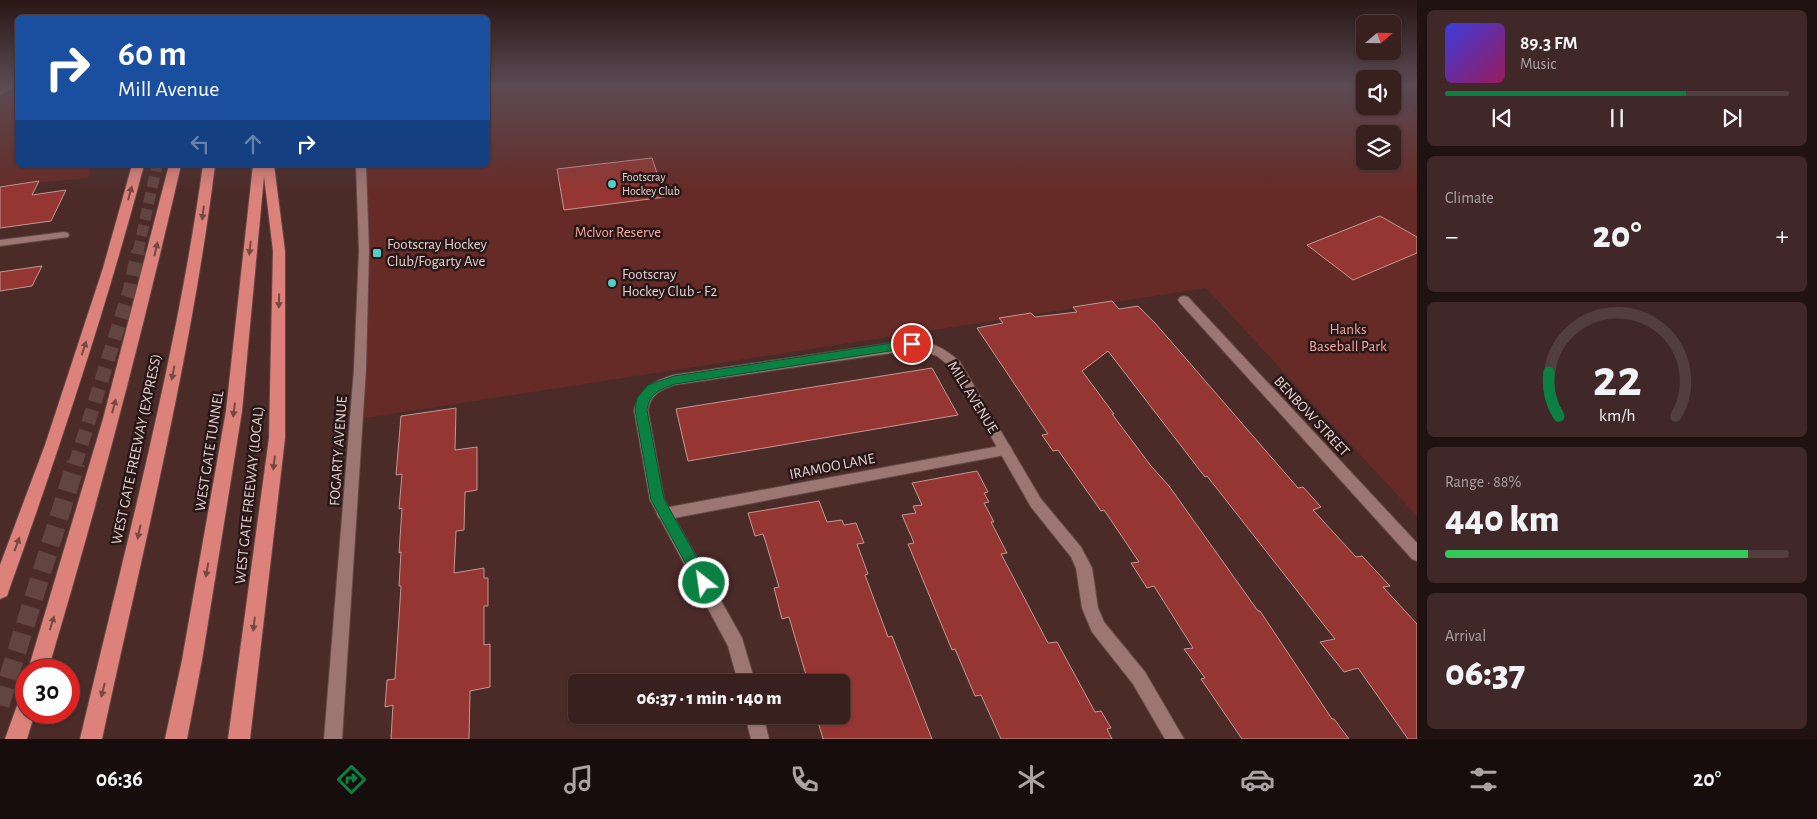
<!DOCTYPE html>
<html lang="en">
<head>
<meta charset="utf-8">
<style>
	body { margin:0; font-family:"Alegreya Sans",sans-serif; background:#3f2827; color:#f1f3f6; height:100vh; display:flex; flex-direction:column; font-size:19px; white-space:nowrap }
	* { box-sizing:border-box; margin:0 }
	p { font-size:16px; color:#aba3a4 }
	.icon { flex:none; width:28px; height:28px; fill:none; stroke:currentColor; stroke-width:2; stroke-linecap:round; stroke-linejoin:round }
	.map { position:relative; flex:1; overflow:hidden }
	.panel { display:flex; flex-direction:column; gap:10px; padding:10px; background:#1f1210; width:400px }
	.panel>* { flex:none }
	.top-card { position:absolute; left:15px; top:15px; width:475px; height:152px; border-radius:8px; box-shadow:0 1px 4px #0004,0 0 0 1px #523e3c; background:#1a4fa0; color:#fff; overflow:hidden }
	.needle { width:32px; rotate:70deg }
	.buttons { position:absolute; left:1356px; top:15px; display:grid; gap:10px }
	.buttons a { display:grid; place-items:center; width:45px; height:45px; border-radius:8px; background:#38201e; box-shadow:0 1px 4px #0004,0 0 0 1px #523e3c; font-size:25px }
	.speed { position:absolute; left:15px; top:659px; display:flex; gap:10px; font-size:25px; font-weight:700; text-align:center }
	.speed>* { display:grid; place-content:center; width:65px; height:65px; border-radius:50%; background:#38201e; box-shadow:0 1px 4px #0004,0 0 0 1px #523e3c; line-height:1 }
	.speed .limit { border:8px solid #d22; background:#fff; color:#111 }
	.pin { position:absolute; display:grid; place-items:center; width:42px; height:42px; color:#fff; margin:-21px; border:2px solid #fff; border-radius:50%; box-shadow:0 1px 5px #0007 }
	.me { position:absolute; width:55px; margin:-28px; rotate:330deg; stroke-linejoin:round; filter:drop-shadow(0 0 4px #0008) }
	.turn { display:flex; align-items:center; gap:18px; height:105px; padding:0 20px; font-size:22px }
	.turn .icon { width:65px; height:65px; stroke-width:2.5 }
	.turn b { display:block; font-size:35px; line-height:42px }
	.lanes { display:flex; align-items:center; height:48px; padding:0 20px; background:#0003; justify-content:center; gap:25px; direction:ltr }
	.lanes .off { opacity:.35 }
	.big { font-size:38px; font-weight:800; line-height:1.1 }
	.panel .card { flex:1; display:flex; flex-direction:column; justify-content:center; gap:8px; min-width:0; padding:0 18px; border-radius:8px; background:#3f2827 }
	.panel .dial { align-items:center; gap:0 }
	.dial svg { height:130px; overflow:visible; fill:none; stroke:#523e3c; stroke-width:7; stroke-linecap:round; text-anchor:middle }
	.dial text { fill:#f1f3f6; stroke:none }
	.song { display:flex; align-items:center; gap:15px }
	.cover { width:60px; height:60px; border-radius:8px; background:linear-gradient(135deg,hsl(240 70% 55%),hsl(330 70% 35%)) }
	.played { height:5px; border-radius:2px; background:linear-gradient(90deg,#0b8043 70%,#523e3c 70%) }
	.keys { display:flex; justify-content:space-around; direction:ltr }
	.heat { display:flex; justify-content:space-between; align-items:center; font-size:28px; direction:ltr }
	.charge { height:8px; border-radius:4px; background:linear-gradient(90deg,#34c759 88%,#523e3c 0) }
	.trip { position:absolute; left:568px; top:674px; width:282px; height:50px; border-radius:8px; background:#38201e; box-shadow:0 1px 4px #0004,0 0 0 1px #523e3c; font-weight:800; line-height:50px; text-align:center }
	.dock { display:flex; height:80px; justify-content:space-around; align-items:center; background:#160d0c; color:#aba3a4 }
	.dock .icon { width:35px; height:35px }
	.dock .selected { color:#0b8043 }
	.dock b { font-size:22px; color:#f1f3f6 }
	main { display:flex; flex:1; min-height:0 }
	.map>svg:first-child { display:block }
</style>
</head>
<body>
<main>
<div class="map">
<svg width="1417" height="739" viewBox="0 0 1417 739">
	<rect width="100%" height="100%" fill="#4b2b28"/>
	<g fill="#662b27" fill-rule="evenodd">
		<path d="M488 86H1365V106H1392L1393 99 1417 114V516L1206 288 358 419 361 165H488ZM1365 134H1392V161H1365Z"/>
		<path d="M17 90 18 165H92L88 178 0 186V98Z"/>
	</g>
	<g fill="#953632" stroke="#c09894">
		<path d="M652 158 665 197 564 210 557 169Z"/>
		<path d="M39 181 32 195 66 190 51 221 0 228V187Z"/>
		<path d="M1380 216 1417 237V253L1353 280 1307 245Z"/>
		<path d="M42 266 32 286 0 291V272Z"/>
		<path d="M1112 301 1119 309 1138 306 1155 323 1298 488 1303 487 1321 507 1313 510 1356 557 1362 556 1390 586 1383 587 1417 624V739H1408L1358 668 1344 672 1320 642 1335 639 1207 476 1205 477 1108 351 1082 371 1114 414H1112L1151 466 1169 486 1258 611H1260L1332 719H1334L1349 739H1242L1201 679 1205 678 1184 649 1193 648 1154 586 1147 588 1131 563 1139 562 1104 510 1101 511 1058 450 1053 451 1042 435 1048 434 977 328 1003 323 999 318 1031 313 1035 317 1077 312 1073 307Z"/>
		<path d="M932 368 958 415 688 461 676 409Z"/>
		<path d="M456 408 455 450 477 447V490L465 492 464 530 456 531 454 573 484 568V578H488V606H484V645L490 644V687L470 691 469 739H391L393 705 385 707 387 680 395 679 401 586H399L401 552 399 553 402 508 399 509 402 474 396 475 401 416Z"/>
		<path d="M977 471 988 492 984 493 989 502 984 503 994 522H991L1007 553 1001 554 1048 643 1057 642 1095 712 1101 711 1111 728 1107 729 1112 739H1001L981 695 975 696 955 649 952 650 908 544 914 543 902 515 916 513 913 506 922 505 912 483Z"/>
		<path d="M819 501 827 522 842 520 844 525 856 523 864 543 857 544 868 574 865 575 888 637 892 636 932 739H823L816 715H841V682H806L804 675H806L789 617 782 619 774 588 779 587 766 543 763 534 755 536 748 513Z"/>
	</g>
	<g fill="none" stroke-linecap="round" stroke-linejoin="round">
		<path stroke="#624441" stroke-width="11" stroke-dasharray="11 5.5" stroke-linecap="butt" d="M138 252 157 165"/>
		<path stroke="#624441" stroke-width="14" stroke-dasharray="14 8" stroke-linecap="butt" d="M75 465 130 289 138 251"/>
		<path stroke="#624441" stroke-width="19" stroke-dasharray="19 9" stroke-linecap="butt" d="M0 705 76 463"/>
		<g stroke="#634846" stroke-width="2">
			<path id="service" d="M1005 445 1010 446 1012 450 1010 454 1005 455 664 520 659 518 657 514 659 510 664 508Z"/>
		</g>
		<g stroke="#634846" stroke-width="2">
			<g id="minor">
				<path d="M5 86H16L0 95V89Z"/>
				<path d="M356 165H366L369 251 366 369 342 739H324L354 369 359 251Z"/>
				<path d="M64 232 68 233 69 235 68 237 0 246V240Z"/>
				<path d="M1184 296 1188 297 1417 543V561L1412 559 1180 303 1178 300 1180 297Z"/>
				<path d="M912 340C931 341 946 349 960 362L1041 499 1081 547 1092 568 1098 608 1104 622 1145 672 1184 739H1165L1133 684 1092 632 1082 608 1076 568 1071 557 1031 507 952 368 937 356 919 349 674 385C660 390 651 394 648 410L664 499 742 638 755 682H738L728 646 650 500 634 410C640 388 652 382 673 375Z"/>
				<path d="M745 715H763L769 739H751Z"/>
			</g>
		</g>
		<g stroke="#634846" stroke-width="2">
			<g id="motorway">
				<path d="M132 165H144C106 309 59 450 9 590L7 596 0 599V565L45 445 103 268Z"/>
				<path d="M169 165H181C142 335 98 503 48 670H28L103 419Z"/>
				<path d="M203 165H215C191 359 143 549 102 739H80C125 549 176 359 203 165Z"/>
				<path d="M253 165H274L285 251V438L250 739H228L269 438 273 251 264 176 242 411 202 660 187 739H165L182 660 226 411Z"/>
				<path d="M26 697V712H35L27 739H5L19 700Z"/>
			</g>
		</g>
		<use href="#service" fill="#9c7672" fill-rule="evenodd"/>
		<use href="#minor" fill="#9c7672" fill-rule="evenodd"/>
		<use href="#motorway" fill="#dc827a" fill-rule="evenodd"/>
	</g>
	<defs><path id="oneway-solid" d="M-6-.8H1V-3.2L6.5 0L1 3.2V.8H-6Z" transform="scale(1.25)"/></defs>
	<g fill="#784844">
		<use href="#oneway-solid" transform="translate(130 193) rotate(-75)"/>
		<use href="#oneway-solid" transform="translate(203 213) rotate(97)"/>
		<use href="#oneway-solid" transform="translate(250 248) rotate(96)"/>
		<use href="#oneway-solid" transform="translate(156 249) rotate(-77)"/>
		<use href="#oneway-solid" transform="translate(279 301) rotate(91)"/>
		<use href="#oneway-solid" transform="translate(84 348) rotate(-72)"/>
		<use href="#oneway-solid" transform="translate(173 373) rotate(101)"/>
		<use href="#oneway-solid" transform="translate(114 406) rotate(-75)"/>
		<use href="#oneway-solid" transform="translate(234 410) rotate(97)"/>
		<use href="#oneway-solid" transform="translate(274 463) rotate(97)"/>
		<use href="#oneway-solid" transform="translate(139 532) rotate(102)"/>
		<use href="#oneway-solid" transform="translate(17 544) rotate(-70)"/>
		<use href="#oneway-solid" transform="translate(207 570) rotate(100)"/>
		<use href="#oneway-solid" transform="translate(52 623) rotate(-73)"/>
		<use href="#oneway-solid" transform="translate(254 624) rotate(97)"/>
		<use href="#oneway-solid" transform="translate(103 690) rotate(104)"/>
	</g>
	<linearGradient id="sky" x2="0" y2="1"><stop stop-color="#291816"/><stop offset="0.45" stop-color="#5b4a53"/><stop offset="1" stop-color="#5b4a53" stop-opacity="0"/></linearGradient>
	<rect width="1417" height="190" fill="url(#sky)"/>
	<path fill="#0b8043" stroke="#07532c" d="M912 340 917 344 916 347 675 384C659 390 650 393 647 410L664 499 711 583 709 588 704 590 699 588 651 500 635 410 637 398 648 385 674 376Z"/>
	<g fill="#54cdc7" stroke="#271817" stroke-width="2">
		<circle cx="612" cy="184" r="5"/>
		<rect x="372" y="248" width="10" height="10" rx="2.5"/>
		<circle cx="612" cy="283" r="5"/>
	</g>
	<g text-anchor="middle" stroke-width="5" stroke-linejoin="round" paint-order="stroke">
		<g font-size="12" fill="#e6d0ce" stroke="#271817" text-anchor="start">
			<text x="622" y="181">Footscray<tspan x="622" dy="14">Hockey Club</tspan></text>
		</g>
		<g font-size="15" fill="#f6a69e" stroke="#271817">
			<text x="618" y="237">McIvor Reserve</text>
			<text x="1348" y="334">Hanks<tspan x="1348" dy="17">Baseball Park</tspan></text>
		</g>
		<g font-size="15" fill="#e6d0ce" stroke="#271817" text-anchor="start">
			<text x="387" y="249">Footscray Hockey<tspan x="387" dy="17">Club/Fogarty Ave</tspan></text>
			<text x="622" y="279">Footscray<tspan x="622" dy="17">Hockey Club - F2</tspan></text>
		</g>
		<g font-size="15" fill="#e6d0ce" stroke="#271817">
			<text transform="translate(973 397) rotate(58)" y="5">MILL AVENUE</text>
			<text transform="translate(1312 416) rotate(47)" y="5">BENBOW STREET</text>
			<text transform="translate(136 449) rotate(-78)" y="5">WEST GATE FREEWAY (EXPRESS)</text>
			<text transform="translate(209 451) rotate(-81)" y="5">WEST GATE TUNNEL</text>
			<text transform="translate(338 451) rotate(-86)" y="5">FOGARTY AVENUE</text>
			<text transform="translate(832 466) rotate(-11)" y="5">IRAMOO LANE</text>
			<text transform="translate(249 495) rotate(-84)" y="5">WEST GATE FREEWAY (LOCAL)</text>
		</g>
	</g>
</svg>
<div class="buttons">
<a><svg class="needle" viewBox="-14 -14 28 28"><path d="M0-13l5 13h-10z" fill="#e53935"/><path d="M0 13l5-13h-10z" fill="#aba3a4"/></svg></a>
<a><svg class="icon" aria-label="sound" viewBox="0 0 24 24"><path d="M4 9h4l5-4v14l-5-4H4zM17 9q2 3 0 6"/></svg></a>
<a><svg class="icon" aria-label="layers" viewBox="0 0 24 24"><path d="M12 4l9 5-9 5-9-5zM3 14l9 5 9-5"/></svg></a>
</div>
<div class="speed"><div class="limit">30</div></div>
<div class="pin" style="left:912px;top:344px;background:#d93025"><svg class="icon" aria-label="arrive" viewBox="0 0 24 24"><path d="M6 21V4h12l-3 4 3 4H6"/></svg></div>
<svg class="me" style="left:704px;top:583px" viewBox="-20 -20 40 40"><circle r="17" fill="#0b8043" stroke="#fff" stroke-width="3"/><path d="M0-11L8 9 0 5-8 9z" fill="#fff"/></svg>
<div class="trip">06:37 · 1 min · 140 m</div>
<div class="top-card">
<div class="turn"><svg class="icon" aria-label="right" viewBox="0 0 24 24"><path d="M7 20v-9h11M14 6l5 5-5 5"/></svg><div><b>60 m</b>Mill Avenue</div></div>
<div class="lanes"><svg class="icon off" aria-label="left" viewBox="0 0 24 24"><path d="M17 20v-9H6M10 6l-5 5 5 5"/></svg><svg class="icon off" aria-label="ahead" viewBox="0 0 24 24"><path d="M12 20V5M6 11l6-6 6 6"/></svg><svg class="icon" aria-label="right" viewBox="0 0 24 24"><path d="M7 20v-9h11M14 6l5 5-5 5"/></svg></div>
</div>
</div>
<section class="panel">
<div class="card">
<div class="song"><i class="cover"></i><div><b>89.3 FM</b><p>Music</p></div></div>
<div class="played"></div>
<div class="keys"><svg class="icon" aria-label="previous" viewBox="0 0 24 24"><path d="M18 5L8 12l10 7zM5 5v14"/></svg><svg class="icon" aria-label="pause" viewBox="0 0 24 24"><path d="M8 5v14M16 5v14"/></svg><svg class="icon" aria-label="next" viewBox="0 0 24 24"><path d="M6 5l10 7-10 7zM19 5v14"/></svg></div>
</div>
<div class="card"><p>Climate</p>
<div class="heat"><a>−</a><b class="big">20°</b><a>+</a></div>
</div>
<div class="card dial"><svg viewBox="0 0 100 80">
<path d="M14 69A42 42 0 1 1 86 69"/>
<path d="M14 69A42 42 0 0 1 8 42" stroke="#0b8043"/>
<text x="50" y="56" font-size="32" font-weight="700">22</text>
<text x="50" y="72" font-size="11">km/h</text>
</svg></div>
<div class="card"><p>Range · 88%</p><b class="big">440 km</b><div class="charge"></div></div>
<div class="card"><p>Arrival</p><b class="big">06:37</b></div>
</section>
</main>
<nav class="dock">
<b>06:36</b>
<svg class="icon selected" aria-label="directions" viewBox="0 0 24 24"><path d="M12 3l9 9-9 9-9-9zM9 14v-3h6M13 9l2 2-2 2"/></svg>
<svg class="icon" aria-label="music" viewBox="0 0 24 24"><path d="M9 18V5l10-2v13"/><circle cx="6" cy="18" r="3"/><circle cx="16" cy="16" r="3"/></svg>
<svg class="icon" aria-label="phone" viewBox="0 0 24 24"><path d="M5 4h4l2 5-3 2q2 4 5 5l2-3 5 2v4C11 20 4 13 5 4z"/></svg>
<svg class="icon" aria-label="climate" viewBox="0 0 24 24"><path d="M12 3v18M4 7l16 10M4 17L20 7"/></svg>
<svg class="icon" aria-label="car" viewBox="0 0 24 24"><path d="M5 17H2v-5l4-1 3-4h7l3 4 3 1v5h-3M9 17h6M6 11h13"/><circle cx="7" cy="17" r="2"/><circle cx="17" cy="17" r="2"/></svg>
<svg class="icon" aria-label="filters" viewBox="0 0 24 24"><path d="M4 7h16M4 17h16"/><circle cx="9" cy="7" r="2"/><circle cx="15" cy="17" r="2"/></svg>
<b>20°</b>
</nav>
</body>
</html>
